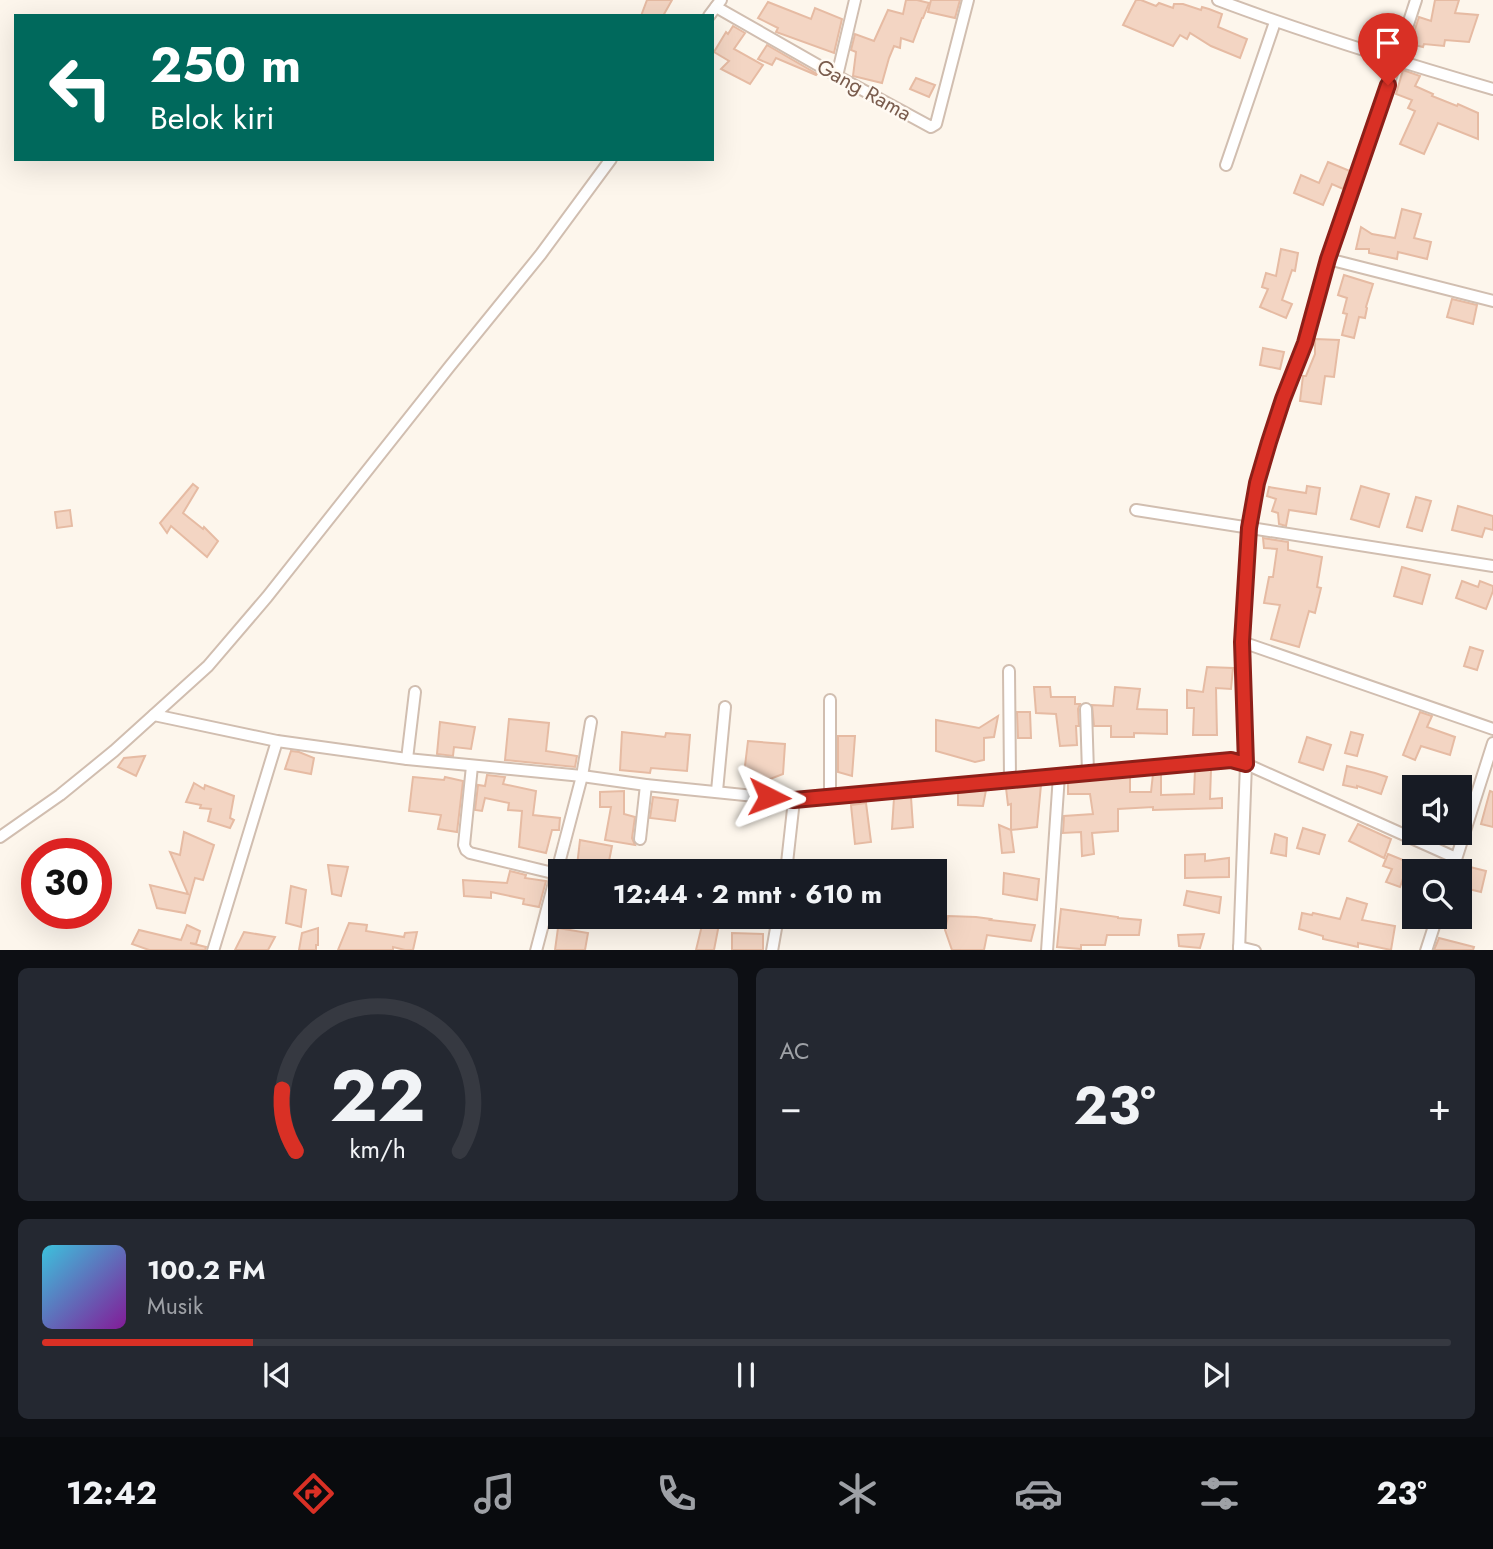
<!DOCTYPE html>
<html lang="id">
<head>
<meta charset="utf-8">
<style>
	body { margin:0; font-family:Jost,sans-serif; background:#242831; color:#f1f3f6; height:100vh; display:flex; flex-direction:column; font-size:26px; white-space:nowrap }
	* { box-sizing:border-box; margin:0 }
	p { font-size:23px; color:#9ea1a6 }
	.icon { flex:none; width:38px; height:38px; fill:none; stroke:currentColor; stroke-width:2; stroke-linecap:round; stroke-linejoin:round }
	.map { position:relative; height:950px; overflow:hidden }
	.side { display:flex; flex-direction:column; gap:18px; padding:18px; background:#0d0f14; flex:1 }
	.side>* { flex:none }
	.banner { position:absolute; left:14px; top:14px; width:700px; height:147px; border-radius:0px; box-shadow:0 7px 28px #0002; background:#00695c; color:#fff; overflow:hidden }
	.controls { position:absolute; left:1402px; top:775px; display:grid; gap:14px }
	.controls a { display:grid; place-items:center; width:70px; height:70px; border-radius:0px; background:#171b24; box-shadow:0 7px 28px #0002; font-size:35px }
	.speed { position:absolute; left:21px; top:838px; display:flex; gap:14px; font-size:35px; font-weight:700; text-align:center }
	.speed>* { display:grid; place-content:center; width:91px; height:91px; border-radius:50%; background:#171b24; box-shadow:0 7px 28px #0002; line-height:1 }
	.speed .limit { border:10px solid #d22; background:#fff; color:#111 }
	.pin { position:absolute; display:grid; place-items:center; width:60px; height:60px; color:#fff; margin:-72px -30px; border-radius:50% 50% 50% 0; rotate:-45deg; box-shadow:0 0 7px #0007 }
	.pin .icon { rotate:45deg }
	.me { position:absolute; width:77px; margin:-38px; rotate:93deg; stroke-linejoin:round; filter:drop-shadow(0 0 5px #0008) }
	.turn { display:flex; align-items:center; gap:24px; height:147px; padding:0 21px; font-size:32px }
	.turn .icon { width:91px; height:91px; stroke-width:2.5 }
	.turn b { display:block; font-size:49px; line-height:60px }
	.big { font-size:52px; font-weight:700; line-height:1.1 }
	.side .card { flex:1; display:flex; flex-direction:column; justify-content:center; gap:10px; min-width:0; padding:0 24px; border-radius:10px; background:#242831 }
	.side .dial { align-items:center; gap:0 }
	.dial svg { height:182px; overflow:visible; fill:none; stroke:#363941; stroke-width:7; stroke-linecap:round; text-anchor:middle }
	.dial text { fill:#f1f3f6; stroke:none }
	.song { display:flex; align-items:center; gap:21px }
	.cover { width:84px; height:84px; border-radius:10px; background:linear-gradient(135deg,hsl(190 70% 55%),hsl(290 70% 35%)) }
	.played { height:7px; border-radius:4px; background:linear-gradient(90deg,#d93025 15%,#363941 15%) }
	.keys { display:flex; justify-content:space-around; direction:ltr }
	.heat { display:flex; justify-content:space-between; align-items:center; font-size:38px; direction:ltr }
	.side .tiles { flex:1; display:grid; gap:18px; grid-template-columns:1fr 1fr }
	.card:last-child { grid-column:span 2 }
	.trip { position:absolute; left:548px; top:859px; width:399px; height:70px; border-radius:0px; background:#171b24; box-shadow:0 7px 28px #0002; font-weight:700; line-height:70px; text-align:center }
	.menu { display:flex; height:112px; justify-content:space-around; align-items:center; background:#090b0e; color:#9ea1a6 }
	.menu .icon { width:49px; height:49px }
	.menu .current { color:#d93025 }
	.menu b { font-size:32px; color:#f1f3f6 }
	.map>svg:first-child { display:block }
</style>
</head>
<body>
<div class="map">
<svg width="1493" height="951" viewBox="0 0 1493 951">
	<rect width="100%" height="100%" fill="#fdf6ec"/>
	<g fill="#f3d5c3" stroke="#e6bba3" stroke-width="2">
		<path d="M647 0H672L663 16H641Z"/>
		<path d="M906 0H917L929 3 923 18H922L913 42 901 38 900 48 894 46 889 58 882 83 853 76 856 52 851 50 855 34 874 41 888 10 903 14Z"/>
		<path d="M931 0H960L955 18 928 12Z"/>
		<path d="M1136 0H1141L1156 6 1159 3 1173 8 1174 4H1183L1201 10 1202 7 1209 9 1222 14 1218 27 1247 39 1240 58 1211 46 1190 33 1187 39 1180 35 1173 46 1123 25Z"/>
		<path d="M1435 0H1459L1455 13 1478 15 1469 42 1445 40 1444 46 1424 44 1423 47 1410 44 1419 17 1431 21Z"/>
		<path d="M768 2 811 19 815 8 842 19 834 53 776 32 778 28 758 18Z"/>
		<path d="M733 26 745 33 734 49 763 65 750 84 721 69 729 61 714 52 726 32 728 34Z"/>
		<path d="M767 45 817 74 816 75 776 58 772 65 758 59Z"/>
		<path d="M1403 70 1420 76 1415 86 1433 94 1432 96 1457 106 1458 104 1478 113V139L1438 123 1424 154 1400 144 1415 111 1408 108 1412 100 1396 94Z"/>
		<path d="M916 78 935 85 929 97 910 89Z"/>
		<path d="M1328 162 1350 171 1343 189 1332 184 1323 205 1294 193 1301 175 1319 183Z"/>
		<path d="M1402 209 1421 214 1414 238 1431 242 1427 259 1398 252 1397 259 1369 253V249H1356L1361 227 1372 234 1395 238Z"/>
		<path d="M1281 249 1298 253 1295 271 1292 270 1282 300 1292 304 1286 318 1260 307 1268 289 1262 287 1266 273 1276 276Z"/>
		<path d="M1344 275 1373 284 1366 307 1367 308 1365 318 1359 317 1354 338 1342 335 1347 314 1343 313 1347 298 1338 295Z"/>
		<path d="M1452 299 1477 305 1473 324 1447 317Z"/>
		<path d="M1315 339 1339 340 1334 377 1325 376 1321 404 1300 401 1303 376H1306L1315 354Z"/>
		<path d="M1263 348 1284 352 1280 369 1260 365Z"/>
		<path d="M193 484 198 488 183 513 203 529 204 527 218 541 207 557 171 526 167 533 160 523Z"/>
		<path d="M1307 486 1320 488 1316 514 1289 510 1286 526 1279 524 1278 513 1272 511 1276 499 1267 496 1269 487 1306 493Z"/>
		<path d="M1361 486 1389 494 1379 527 1351 519Z"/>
		<path d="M1416 497 1431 501 1422 531 1407 527Z"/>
		<path d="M1458 506 1493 516V530L1485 528 1482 537 1452 530Z"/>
		<path d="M70 510 72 526 57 528 55 512Z"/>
		<path d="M1263 538 1288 542V550L1322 557 1317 587 1321 588 1315 613 1309 611 1299 647 1271 639 1280 605 1264 603 1269 577H1273L1277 549 1264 548Z"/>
		<path d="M1402 567 1430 575 1422 604 1394 596Z"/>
		<path d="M1462 581 1478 587 1480 581 1493 586V591L1486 609 1456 598Z"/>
		<path d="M1470 647 1483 651 1477 670 1464 666Z"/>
		<path d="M1207 667 1233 668 1231 689 1216 688 1217 735H1193L1194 708H1187V690L1203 692Z"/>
		<path d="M1034 687H1050L1051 697H1075V704H1080L1078 709 1079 726H1076L1077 745 1060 746 1056 714 1036 713Z"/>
		<path d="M1115 687 1140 689 1137 709 1167 710V734L1134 733V737H1111V726H1094L1092 705 1113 706Z"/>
		<path d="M1017 712H1030L1031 738H1018Z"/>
		<path d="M1420 712 1432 716 1427 727 1455 737 1450 755 1421 746 1415 760 1403 755Z"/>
		<path d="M998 716 994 737 984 738V760L975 762 936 751V720L979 728Z"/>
		<path d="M509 719 549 723 546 751 577 756 575 767 505 760Z"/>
		<path d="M440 722 475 727 471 749 454 747 453 756 437 754Z"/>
		<path d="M622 732 665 737 666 733 690 735 687 771 651 768 650 773 620 770Z"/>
		<path d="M1351 732 1363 735 1357 756 1345 753Z"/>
		<path d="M838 736H855L852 776 838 772Z"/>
		<path d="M1307 737 1331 745 1323 770 1299 762Z"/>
		<path d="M748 741 785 744 783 774 765 781 744 774Z"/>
		<path d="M291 751 299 752 314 758 311 774 285 769Z"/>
		<path d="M145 756 136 776 118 767 124 758Z"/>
		<path d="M1347 766 1375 773 1387 777 1381 794 1357 786V788L1343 785Z"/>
		<path d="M1211 769 1210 799 1222 798V808L1153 810V807L1118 809V831L1092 833 1094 854 1082 856 1081 832 1063 833 1064 816 1093 814 1090 794H1068V782L1130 776V792H1151L1153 774 1161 773V795L1194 794 1195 770Z"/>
		<path d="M487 775 505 777 503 784 536 791 533 815 560 818 559 830H552L546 853 519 847 522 811 508 810 509 803 485 798 482 811 475 810 478 785 485 786Z"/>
		<path d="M413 777 444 780 445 777 463 781 457 832 438 829 441 815 409 811Z"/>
		<path d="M194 783 204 789 205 785 234 796 230 818 234 820 230 828 208 821 211 809 200 808 201 805 186 802Z"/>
		<path d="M1041 785 1037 827 1011 830V804L1008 805 1006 788Z"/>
		<path d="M986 790 983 806 958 805V793Z"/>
		<path d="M624 791V814L635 817 632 838 635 845 605 840 611 807H600V792Z"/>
		<path d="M1490 791 1493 792V827L1481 824Z"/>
		<path d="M653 797 678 800 675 821 650 818Z"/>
		<path d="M911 797 913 827 892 829 894 798Z"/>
		<path d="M866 803 871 842 855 844 851 805Z"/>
		<path d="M1358 824 1391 839 1384 858 1349 841Z"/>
		<path d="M999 825 1011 830 1014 852 1002 853Z"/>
		<path d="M1303 828 1325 835 1319 854 1297 848Z"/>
		<path d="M184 832 214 845 203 880 195 878 185 913 157 908 150 885 188 894 170 852 180 855Z"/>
		<path d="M1275 834 1287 838 1286 856 1271 853Z"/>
		<path d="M580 840 612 846 607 871 577 866Z"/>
		<path d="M1205 854V861L1229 858V877L1185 878V855Z"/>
		<path d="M1388 854 1418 866 1416 872H1414V877L1405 873 1400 887 1386 882 1392 869 1383 866Z"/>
		<path d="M328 865 348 867 341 896 332 894Z"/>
		<path d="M1462 865 1486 871 1481 892 1460 887V874Z"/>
		<path d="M510 871 526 875 525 878 546 881 539 907 523 904 524 899 491 892V898L464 896 463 880 507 883Z"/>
		<path d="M1004 873 1039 879 1037 900 1003 894Z"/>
		<path d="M291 886 306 890 301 927 286 923Z"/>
		<path d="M1187 891 1221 897 1219 913 1184 905Z"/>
		<path d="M1347 898 1367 904 1362 920 1395 926 1391 950 1358 943V947L1323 939V936L1299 929 1302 913 1312 915 1313 913 1340 919Z"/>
		<path d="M1061 909 1118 917V918L1141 920 1139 935H1107L1105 945H1081V949L1057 947Z"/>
		<path d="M948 916 976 917 991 919 990 920 1035 925 1031 941 987 935 984 950H952L945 930Z"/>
		<path d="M704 917 720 919 714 950H696Z"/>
		<path d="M349 923 367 925 366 931 404 937 405 933 417 932 413 950H405L393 947V950H338Z"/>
		<path d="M187 925 200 931 196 944 190 943 206 947 205 950H149L132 944 139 930 181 940Z"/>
		<path d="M318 928V945H316V950H299L302 933Z"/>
		<path d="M558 928 588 933 585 950H555Z"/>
		<path d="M244 932 275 937 268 950H235Z"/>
		<path d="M732 933 763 934V950H732Z"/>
		<path d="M1204 934 1200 948 1179 946 1178 935Z"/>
		<path d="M1439 938 1474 947 1473 950H1434Z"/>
	</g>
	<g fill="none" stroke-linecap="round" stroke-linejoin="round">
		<g stroke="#d1beb0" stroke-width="14">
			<g id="street">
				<path d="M1218 0C1308 34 1400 62 1493 89"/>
				<path d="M716 7 837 76 931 127 936 124 968 0"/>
				<path d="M709 16 721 0"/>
				<path d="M837 76 855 0"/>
				<path d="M1226 165 1275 22"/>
				<path d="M1328 259 1493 301"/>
				<path d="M1136 510 1493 566"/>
				<path d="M1242 642 1493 729"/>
				<path d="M1009 671 1010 779"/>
				<path d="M1086 709 1088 772"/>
				<path d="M154 715 277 741 407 759 582 776 646 785 794 800 1231 759 1246 764 1456 858"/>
				<path d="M407 759 415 692"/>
				<path d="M472 766 464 845 466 850 470 853 557 874"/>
				<path d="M717 791 725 707"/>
				<path d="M830 796V700"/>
				<path d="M0 837 60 795 114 751 208 666 267 597 450 366 541 254 611 159"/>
				<path d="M640 839 646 785"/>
				<path d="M786 872 794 800"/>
				<path d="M1452 872 1493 743"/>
				<path d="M1239 947 1255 951"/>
				<path d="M213 951 277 741"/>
				<path d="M536 951 582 776 591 722"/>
				<path d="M772 951 778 917"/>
				<path d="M1047 951 1059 775"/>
				<path d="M1239 951 1246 764 1242 642 1249 528 1257 483 1269 442 1291 378 1305 343 1328 259 1380 110 1416 0"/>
				<path d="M1426 951 1437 917"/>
			</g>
		</g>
		<use href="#street" stroke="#fff" stroke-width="10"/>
	</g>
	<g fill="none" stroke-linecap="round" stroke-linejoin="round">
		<g stroke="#8d1f18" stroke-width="18">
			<path id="route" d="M769 797 794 800 1231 760 1246 764 1242 642 1249 528 1257 483 1269 442 1283 399 1305 343 1328 259 1388 85"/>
		</g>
		<use href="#route" stroke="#d93025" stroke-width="12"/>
	</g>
	<g text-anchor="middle" stroke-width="5" stroke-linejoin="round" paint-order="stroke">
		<g font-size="21" fill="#7a5c4d" stroke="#fffaf3">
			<text transform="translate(864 90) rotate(29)" y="7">Gang Rama</text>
		</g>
	</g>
</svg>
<div class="controls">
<a><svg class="icon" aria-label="sound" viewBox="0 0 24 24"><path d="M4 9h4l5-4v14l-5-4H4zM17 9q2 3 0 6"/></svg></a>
<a><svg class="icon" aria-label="search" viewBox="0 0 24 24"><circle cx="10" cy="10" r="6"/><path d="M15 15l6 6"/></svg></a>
</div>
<div class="speed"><div class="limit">30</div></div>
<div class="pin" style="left:1388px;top:85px;background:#d93025"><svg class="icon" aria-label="arrive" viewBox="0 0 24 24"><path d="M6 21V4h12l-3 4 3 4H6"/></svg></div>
<svg class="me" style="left:769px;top:797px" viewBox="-20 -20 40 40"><path d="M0-17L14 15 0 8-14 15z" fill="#d93025" stroke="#fff" stroke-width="4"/></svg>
<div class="trip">12:44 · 2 mnt · 610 m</div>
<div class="banner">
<div class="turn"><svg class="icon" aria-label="left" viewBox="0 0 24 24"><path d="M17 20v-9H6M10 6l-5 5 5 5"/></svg><div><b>250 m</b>Belok kiri</div></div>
</div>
</div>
<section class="side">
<div class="tiles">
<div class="card dial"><svg viewBox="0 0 100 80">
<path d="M14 69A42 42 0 1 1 86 69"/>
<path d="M14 69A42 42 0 0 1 8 42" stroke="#d93025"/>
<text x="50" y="56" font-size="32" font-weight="700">22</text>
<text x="50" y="72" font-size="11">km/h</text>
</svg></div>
<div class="card"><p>AC</p>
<div class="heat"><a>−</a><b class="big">23°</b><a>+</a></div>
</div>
<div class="card">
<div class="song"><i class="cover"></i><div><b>100.2 FM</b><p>Musik</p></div></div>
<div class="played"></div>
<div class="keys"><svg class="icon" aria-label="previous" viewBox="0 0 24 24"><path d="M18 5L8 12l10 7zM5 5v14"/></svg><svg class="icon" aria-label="pause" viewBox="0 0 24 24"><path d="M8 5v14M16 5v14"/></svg><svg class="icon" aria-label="next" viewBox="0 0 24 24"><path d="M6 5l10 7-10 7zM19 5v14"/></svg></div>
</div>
</div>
</section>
<nav class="menu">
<b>12:42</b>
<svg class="icon current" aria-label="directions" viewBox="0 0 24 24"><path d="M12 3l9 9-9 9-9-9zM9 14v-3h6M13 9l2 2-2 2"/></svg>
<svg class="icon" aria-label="music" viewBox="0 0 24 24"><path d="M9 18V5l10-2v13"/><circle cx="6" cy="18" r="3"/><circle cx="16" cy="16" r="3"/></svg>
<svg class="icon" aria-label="phone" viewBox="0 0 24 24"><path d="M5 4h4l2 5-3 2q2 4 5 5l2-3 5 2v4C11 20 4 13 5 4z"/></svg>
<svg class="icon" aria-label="climate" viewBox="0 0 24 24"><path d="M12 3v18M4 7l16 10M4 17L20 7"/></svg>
<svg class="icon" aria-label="car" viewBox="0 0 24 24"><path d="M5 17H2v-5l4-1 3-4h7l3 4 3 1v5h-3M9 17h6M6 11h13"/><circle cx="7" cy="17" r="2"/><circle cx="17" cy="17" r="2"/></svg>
<svg class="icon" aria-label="filters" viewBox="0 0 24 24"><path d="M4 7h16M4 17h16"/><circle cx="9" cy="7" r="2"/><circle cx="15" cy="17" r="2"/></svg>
<b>23°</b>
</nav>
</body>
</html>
